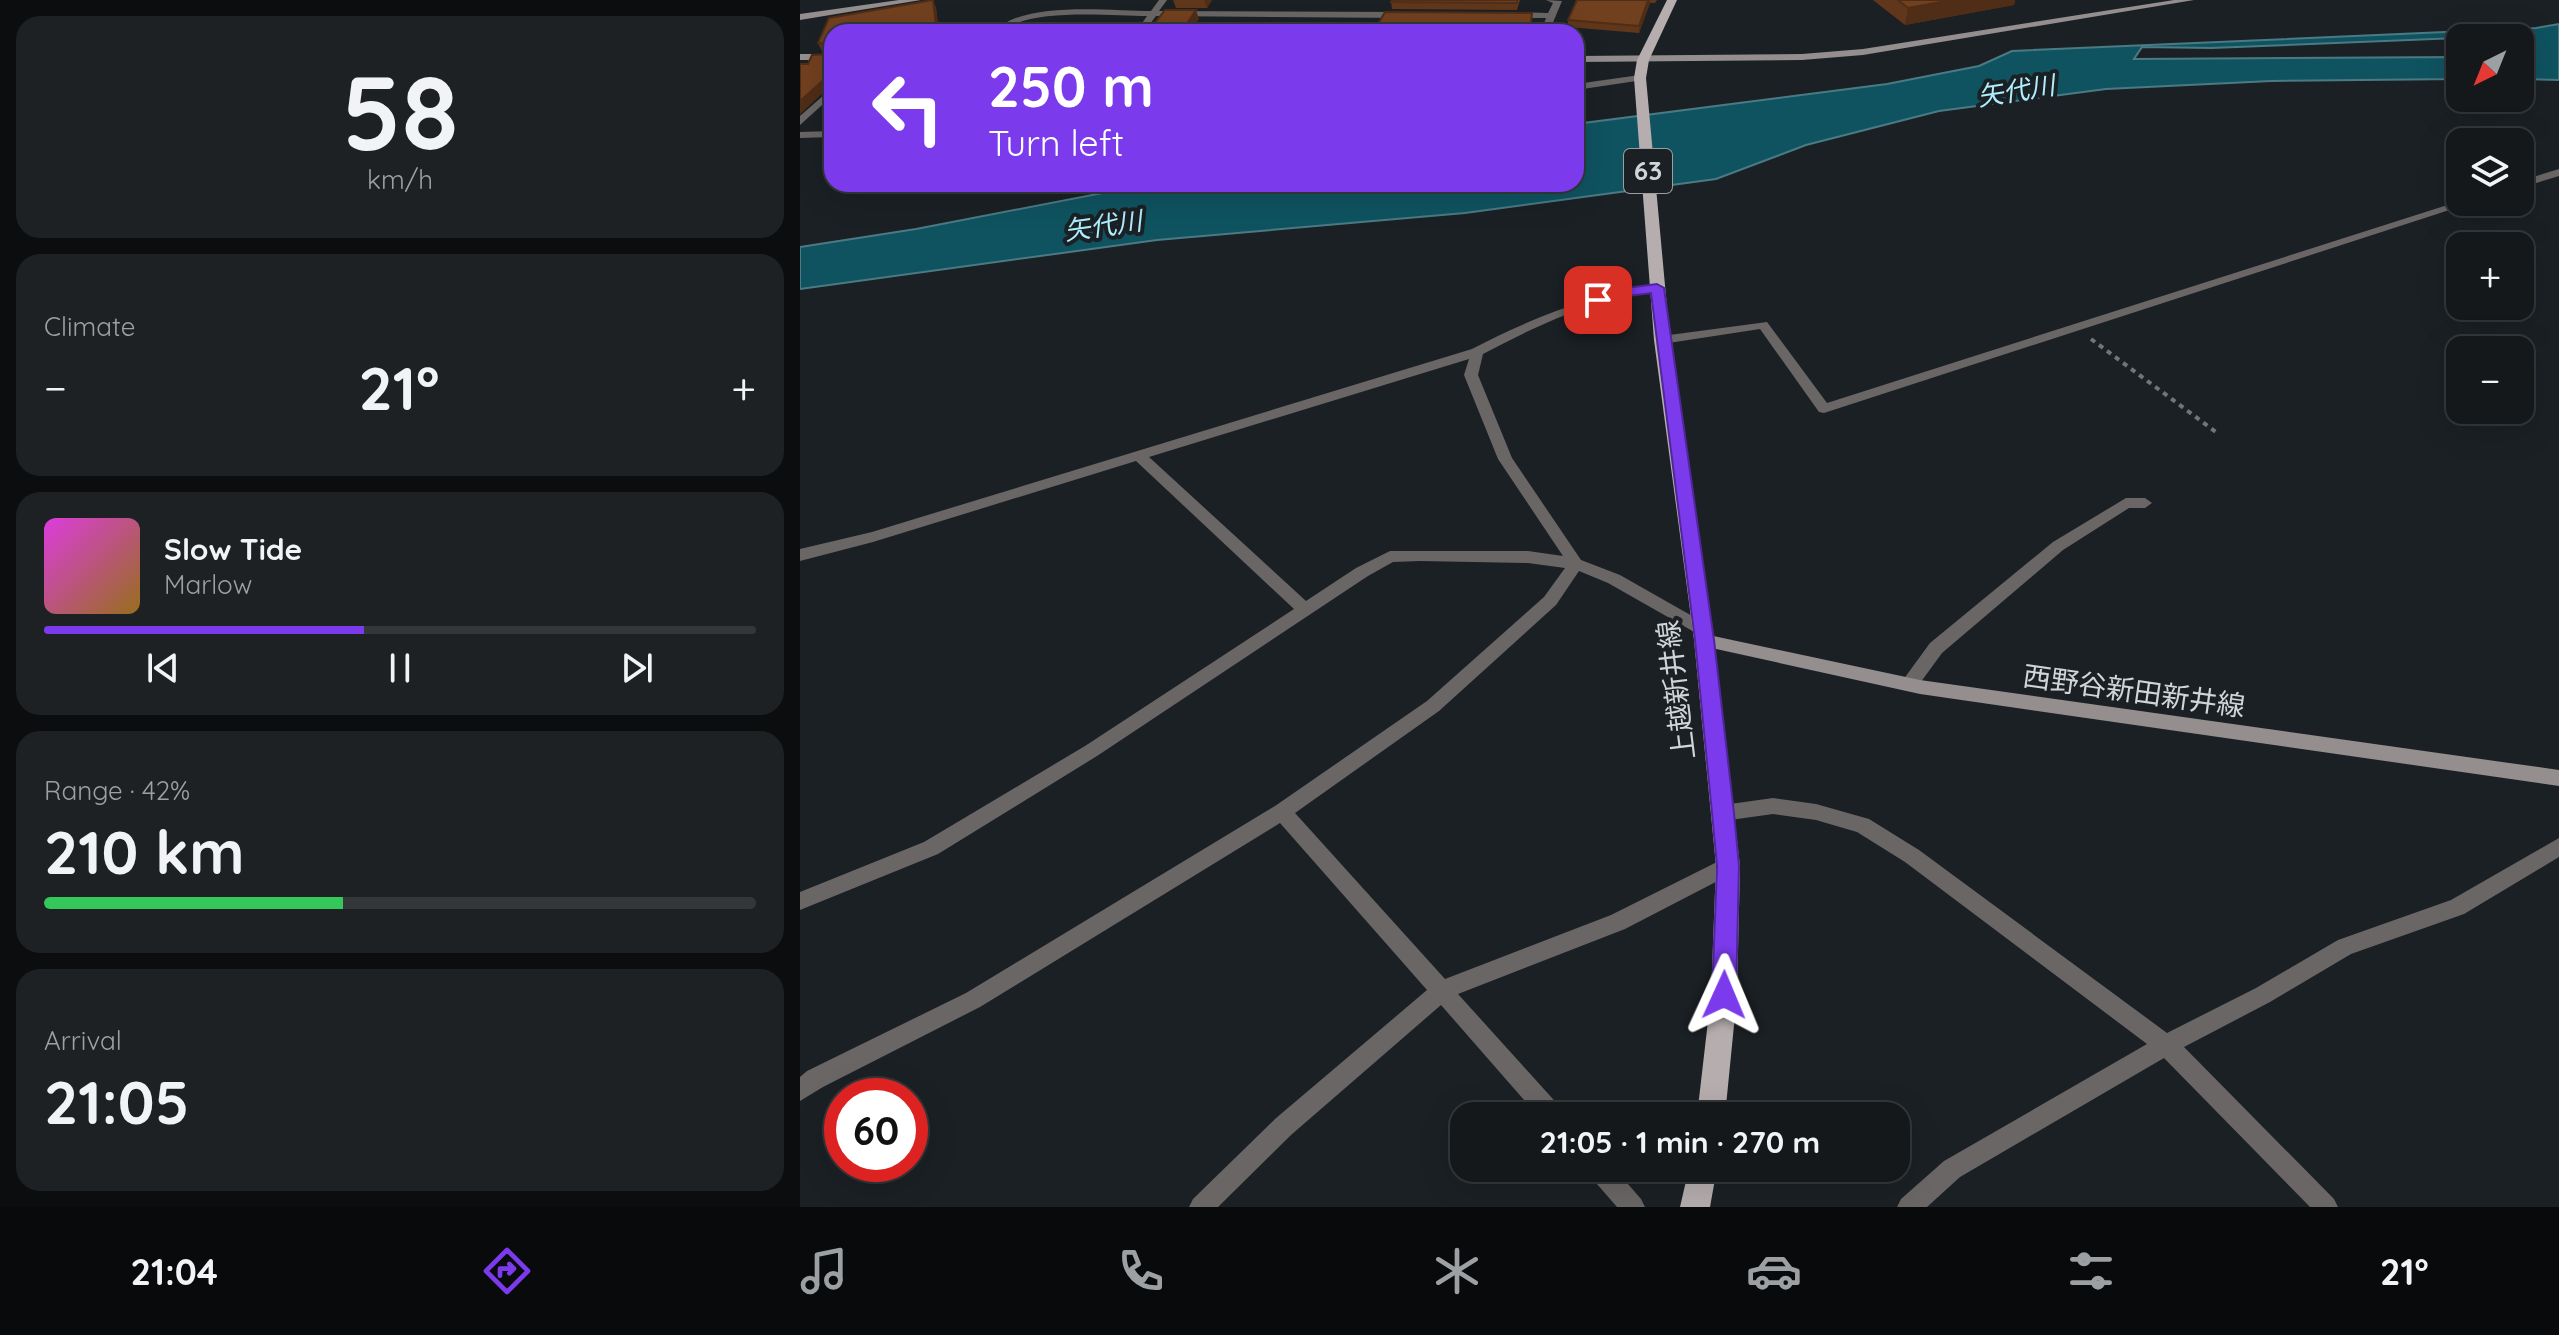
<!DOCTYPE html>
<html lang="en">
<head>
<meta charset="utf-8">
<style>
	body { margin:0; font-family:Quicksand,"Noto Sans JP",sans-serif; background:#1d2124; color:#f1f3f6; height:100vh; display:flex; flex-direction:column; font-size:30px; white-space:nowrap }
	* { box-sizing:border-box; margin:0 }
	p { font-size:26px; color:#9da0a3 }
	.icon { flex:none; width:44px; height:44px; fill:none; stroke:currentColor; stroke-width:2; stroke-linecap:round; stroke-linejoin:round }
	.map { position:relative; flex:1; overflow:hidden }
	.drawer { display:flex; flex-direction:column; gap:16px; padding:16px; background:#0b0d0f; width:800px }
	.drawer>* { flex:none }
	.top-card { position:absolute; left:24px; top:24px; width:760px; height:168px; border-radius:24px; box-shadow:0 8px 32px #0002,0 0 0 2px #33373a; background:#7c3aed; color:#fff; overflow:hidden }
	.needle { width:52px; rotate:223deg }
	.controls { position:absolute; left:1646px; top:24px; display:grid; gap:16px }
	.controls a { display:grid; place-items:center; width:88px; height:88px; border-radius:16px; background:#14181b; box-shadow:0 8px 32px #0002,0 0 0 2px #33373a; font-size:40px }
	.speed { position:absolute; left:24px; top:1078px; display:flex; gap:16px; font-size:40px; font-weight:700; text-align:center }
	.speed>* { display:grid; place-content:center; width:104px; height:104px; border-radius:50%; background:#14181b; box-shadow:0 8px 32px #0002,0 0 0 2px #33373a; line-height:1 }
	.speed .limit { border:12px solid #d22; background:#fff; color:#111 }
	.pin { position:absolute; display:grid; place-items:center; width:68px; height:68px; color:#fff; margin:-34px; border-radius:16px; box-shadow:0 4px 12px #0006 }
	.me { position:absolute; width:88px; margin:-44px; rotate:1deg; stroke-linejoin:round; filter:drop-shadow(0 0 6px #0008) }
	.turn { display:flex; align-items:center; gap:28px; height:168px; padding:0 32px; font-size:36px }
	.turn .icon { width:104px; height:104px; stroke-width:2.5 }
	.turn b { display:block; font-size:56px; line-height:68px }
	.big { font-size:60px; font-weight:700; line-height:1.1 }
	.drawer .tile { flex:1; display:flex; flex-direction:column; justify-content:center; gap:12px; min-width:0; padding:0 28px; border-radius:24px; background:#1d2124 }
	.drawer .dial { align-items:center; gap:0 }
	.dial b { font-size:104px; line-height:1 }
	.song { display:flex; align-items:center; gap:24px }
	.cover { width:96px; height:96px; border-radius:12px; background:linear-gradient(135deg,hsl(300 70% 55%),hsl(40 70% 35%)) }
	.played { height:8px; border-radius:4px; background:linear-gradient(90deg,#7c3aed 45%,#33373a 45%) }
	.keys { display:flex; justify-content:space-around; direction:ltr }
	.heat { display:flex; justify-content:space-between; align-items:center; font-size:44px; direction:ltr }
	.charge { height:12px; border-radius:6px; background:linear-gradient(90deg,#34c759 42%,#33373a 0) }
	.trip { position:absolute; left:650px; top:1102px; width:460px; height:80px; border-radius:24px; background:#14181b; box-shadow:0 8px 32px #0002,0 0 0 2px #33373a; font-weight:700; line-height:80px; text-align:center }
	.tabs { display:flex; height:128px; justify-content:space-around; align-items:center; background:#080a0b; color:#9da0a3 }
	.tabs .icon { width:56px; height:56px }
	.tabs .active { color:#7c3aed }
	.tabs b { font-size:36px; color:#f1f3f6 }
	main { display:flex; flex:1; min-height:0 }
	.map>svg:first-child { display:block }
</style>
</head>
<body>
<main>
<section class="drawer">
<div class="tile dial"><b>58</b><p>km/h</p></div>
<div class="tile"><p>Climate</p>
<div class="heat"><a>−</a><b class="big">21°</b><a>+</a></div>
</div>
<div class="tile">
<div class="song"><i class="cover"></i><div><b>Slow Tide</b><p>Marlow</p></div></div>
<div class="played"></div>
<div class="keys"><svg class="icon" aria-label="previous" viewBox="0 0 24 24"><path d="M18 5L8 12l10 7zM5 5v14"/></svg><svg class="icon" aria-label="pause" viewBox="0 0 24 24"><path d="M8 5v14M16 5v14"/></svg><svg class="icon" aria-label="next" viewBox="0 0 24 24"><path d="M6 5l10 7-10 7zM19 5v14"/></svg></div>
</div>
<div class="tile"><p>Range · 42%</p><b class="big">210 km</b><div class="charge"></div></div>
<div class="tile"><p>Arrival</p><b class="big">21:05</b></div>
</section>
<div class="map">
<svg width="1759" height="1207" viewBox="0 0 1759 1207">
	<rect width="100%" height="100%" fill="#1b2024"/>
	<path fill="#0f5360" stroke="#4a7a84" stroke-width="2" d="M1759 24V80L1720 79V46L1729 44 1732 35 1411 48 1342 47 1334 59 1660 57V79L1471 81 1306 89 1139 111 1006 145 916 179 665 213 357 240 0 289V247L116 229 349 184H776V124L1087 84 1179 66 1212 51 1736 28Z"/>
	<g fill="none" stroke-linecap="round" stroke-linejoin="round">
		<path stroke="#707578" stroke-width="4" stroke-dasharray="5 5" stroke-linecap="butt" d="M1291 339 1416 432"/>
		<g fill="#6a6666" fill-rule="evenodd">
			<path d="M359 0H367L359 11 605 12 609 15 605 18 356 16 344 32H336L347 16C312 16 227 7 203 32H194C222 0 310 11 351 11Z"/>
			<path d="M746 0 762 1 749 32H741L746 18H712L708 15 712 12 748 13 753 3Z"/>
			<path d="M840 75 843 76V80L776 90V84Z"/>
			<path d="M32 88V96L0 125V116Z"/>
			<path d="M32 131V137L0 138V132Z"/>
			<path d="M1759 169V176L1720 188V181Z"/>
			<path d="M1660 201 1674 202 1024 413 1019 412 960 329 862 344 856 340 862 336 967 322 1027 403Z"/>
			<path d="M857 284 861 285V291C845 294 828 296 811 300 766 312 724 332 683 354L678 375 712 458 781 560 820 575 908 625 910 629 908 633H896L808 583 779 571 756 605 639 711 495 813 645 979 811 915 921 860 928 857 935 860 938 866 935 872 825 929 658 994 761 1108 764 1116H738L641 1005 491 1135 418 1207H389L393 1199 475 1119 627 990 480 823 180 1007 23 1087 0 1101V1077L7 1071 166 993 475 806 627 701 744 597 765 568 728 563 620 561 593 562 568 576 297 756 138 854 0 910V892L124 842 285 746 494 609 336 461 73 542 0 561V549L72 532 672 349C731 318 791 295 857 284ZM669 359 664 375 698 459 763 556 728 551H590L556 568 506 601 349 457Z"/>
			<path d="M1326 498H1345L1352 503 1345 508H1329L1263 550 1142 653 1115 690H1103L1100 685 1103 680 1130 643 1253 542Z"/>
			<path d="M973 798 1016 804 1069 819 1119 850 1367 1033 1456 988 1538 940 1651 900 1759 838V857L1664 914 1551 954 1470 1002 1384 1047 1534 1199 1538 1207H1510L1364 1058 1160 1177 1127 1207H1097L1101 1199 1144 1161 1347 1044 1105 862 1057 832 1016 820 973 814 923 821 916 819 914 813 916 807 923 805Z"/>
			<path d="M786 1168H814L841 1199 845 1207H817L790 1176Z"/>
		</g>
		<g fill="#948e8e" fill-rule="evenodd">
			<path d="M99 0H121L0 20V14Z"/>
			<path d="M1374 0H1394L1063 55 1002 60 776 62V56L1002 54 1063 49Z"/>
			<rect x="0" y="54" width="32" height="6"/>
			<path d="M904 634 1120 680 1759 770V786L1120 694 898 645 896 640 898 635Z"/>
		</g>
		<g fill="#b6aeae" fill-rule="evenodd">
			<path d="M867 0H877L849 60 846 78 870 340 914 640 940 866 937 995 925 1116H897L911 995 916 866 894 640 854 340 834 78 837 60Z"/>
			<path d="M889 1168H917L910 1207H880Z"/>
		</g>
	</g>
	<g fill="#61371b">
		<path d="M133 0 136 8 139 32H32V84L0 114V64H8L12 55 30 54V52L22 51 18 43 29 18Z"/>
		<path d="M373 0H412L407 8H376Z"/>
		<path d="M592 0H720L717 10 592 9 591 2Z"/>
		<path d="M777 0H857L855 3H850L839 33 768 27V20Z"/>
		<path d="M1073 0H1215L1214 5 1105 25Z"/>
	</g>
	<g fill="#4f2d16">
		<path d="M133 0 136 8 139 32 136 26Z"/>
		<path d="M404 0H412L407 8Z"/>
		<path d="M848 0H850V3L839 33V26Z"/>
		<path d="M1152 0H1215L1214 5 1105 25 1108 8Z"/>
		<path d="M396 10 399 19 390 32H381Z"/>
		<path d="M29 75 32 81V84L0 114V101Z"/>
	</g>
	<g fill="#71401f" stroke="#4f2d16" stroke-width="2">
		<path d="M133 0 136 26H129L123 32H32V75H29L0 101V64H8L12 55 30 54V44L18 43 29 18Z"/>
		<path d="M592 0H717V3L591 2Z"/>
		<path d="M777 0H848L839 26 768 20Z"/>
		<path d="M1098 0H1152L1108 8Z"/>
		<path d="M365 10H396L381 32H348Z"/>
		<path d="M585 12 732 13 730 32H513L515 27 577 26Z"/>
	</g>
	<path fill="#7c3aed" stroke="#51269a" stroke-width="2" d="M857 284 864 288 914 640 934 813 939 866 936 995 932 1003 924 1006 916 1003 912 995 917 866 912 813 895 640 851 293 820 297 798 304 791 300 818 289Z"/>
	<g text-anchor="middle" stroke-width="8" stroke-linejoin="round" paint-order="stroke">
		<g font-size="26" font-style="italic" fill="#aeeefd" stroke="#1b2024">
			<text transform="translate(1216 91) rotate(-9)" y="9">矢代川</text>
			<text transform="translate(303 226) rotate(-8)" y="9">矢代川</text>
		</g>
		<rect fill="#1b2024" stroke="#9b9fa2" stroke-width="2" x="824" y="149" width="48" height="44" rx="6"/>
		<g font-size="26" font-weight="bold" fill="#d2d5d8">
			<text x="848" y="180">63</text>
		</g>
		<g font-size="28" fill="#d2d5d8" stroke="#1b2024">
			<text transform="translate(876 690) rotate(-97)" y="10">上越新井線</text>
			<text transform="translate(1334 691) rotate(8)" y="10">西野谷新田新井線</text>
		</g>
	</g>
</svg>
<div class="controls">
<a><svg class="needle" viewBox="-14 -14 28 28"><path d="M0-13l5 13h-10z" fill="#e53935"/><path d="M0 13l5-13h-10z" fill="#9da0a3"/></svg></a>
<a><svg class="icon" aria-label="layers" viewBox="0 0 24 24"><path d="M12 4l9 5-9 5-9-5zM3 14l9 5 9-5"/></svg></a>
<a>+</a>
<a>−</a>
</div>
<div class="speed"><div class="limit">60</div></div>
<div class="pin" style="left:798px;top:300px;background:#d93025"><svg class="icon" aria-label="arrive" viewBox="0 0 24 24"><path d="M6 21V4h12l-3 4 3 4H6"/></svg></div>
<svg class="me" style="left:924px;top:995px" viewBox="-20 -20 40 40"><path d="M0-17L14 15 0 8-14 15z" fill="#7c3aed" stroke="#fff" stroke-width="4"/></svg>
<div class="trip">21:05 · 1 min · 270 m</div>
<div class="top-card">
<div class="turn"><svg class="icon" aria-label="left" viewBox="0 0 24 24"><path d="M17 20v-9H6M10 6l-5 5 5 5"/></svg><div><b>250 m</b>Turn left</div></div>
</div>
</div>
</main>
<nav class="tabs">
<b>21:04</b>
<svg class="icon active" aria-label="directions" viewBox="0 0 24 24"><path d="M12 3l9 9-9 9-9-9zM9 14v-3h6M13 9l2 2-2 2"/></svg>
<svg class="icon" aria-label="music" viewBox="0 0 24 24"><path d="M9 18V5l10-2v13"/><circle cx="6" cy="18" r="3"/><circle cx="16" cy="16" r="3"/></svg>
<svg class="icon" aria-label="phone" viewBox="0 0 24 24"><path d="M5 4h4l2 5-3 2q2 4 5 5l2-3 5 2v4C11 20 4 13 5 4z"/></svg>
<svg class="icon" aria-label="climate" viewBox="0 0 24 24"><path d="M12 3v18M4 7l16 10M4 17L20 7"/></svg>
<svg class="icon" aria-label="car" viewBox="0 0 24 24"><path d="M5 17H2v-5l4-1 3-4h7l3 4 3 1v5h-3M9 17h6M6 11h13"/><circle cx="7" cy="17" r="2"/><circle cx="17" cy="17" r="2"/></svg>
<svg class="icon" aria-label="filters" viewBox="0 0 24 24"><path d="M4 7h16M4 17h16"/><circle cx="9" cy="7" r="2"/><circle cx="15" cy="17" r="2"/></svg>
<b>21°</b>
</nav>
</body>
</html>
